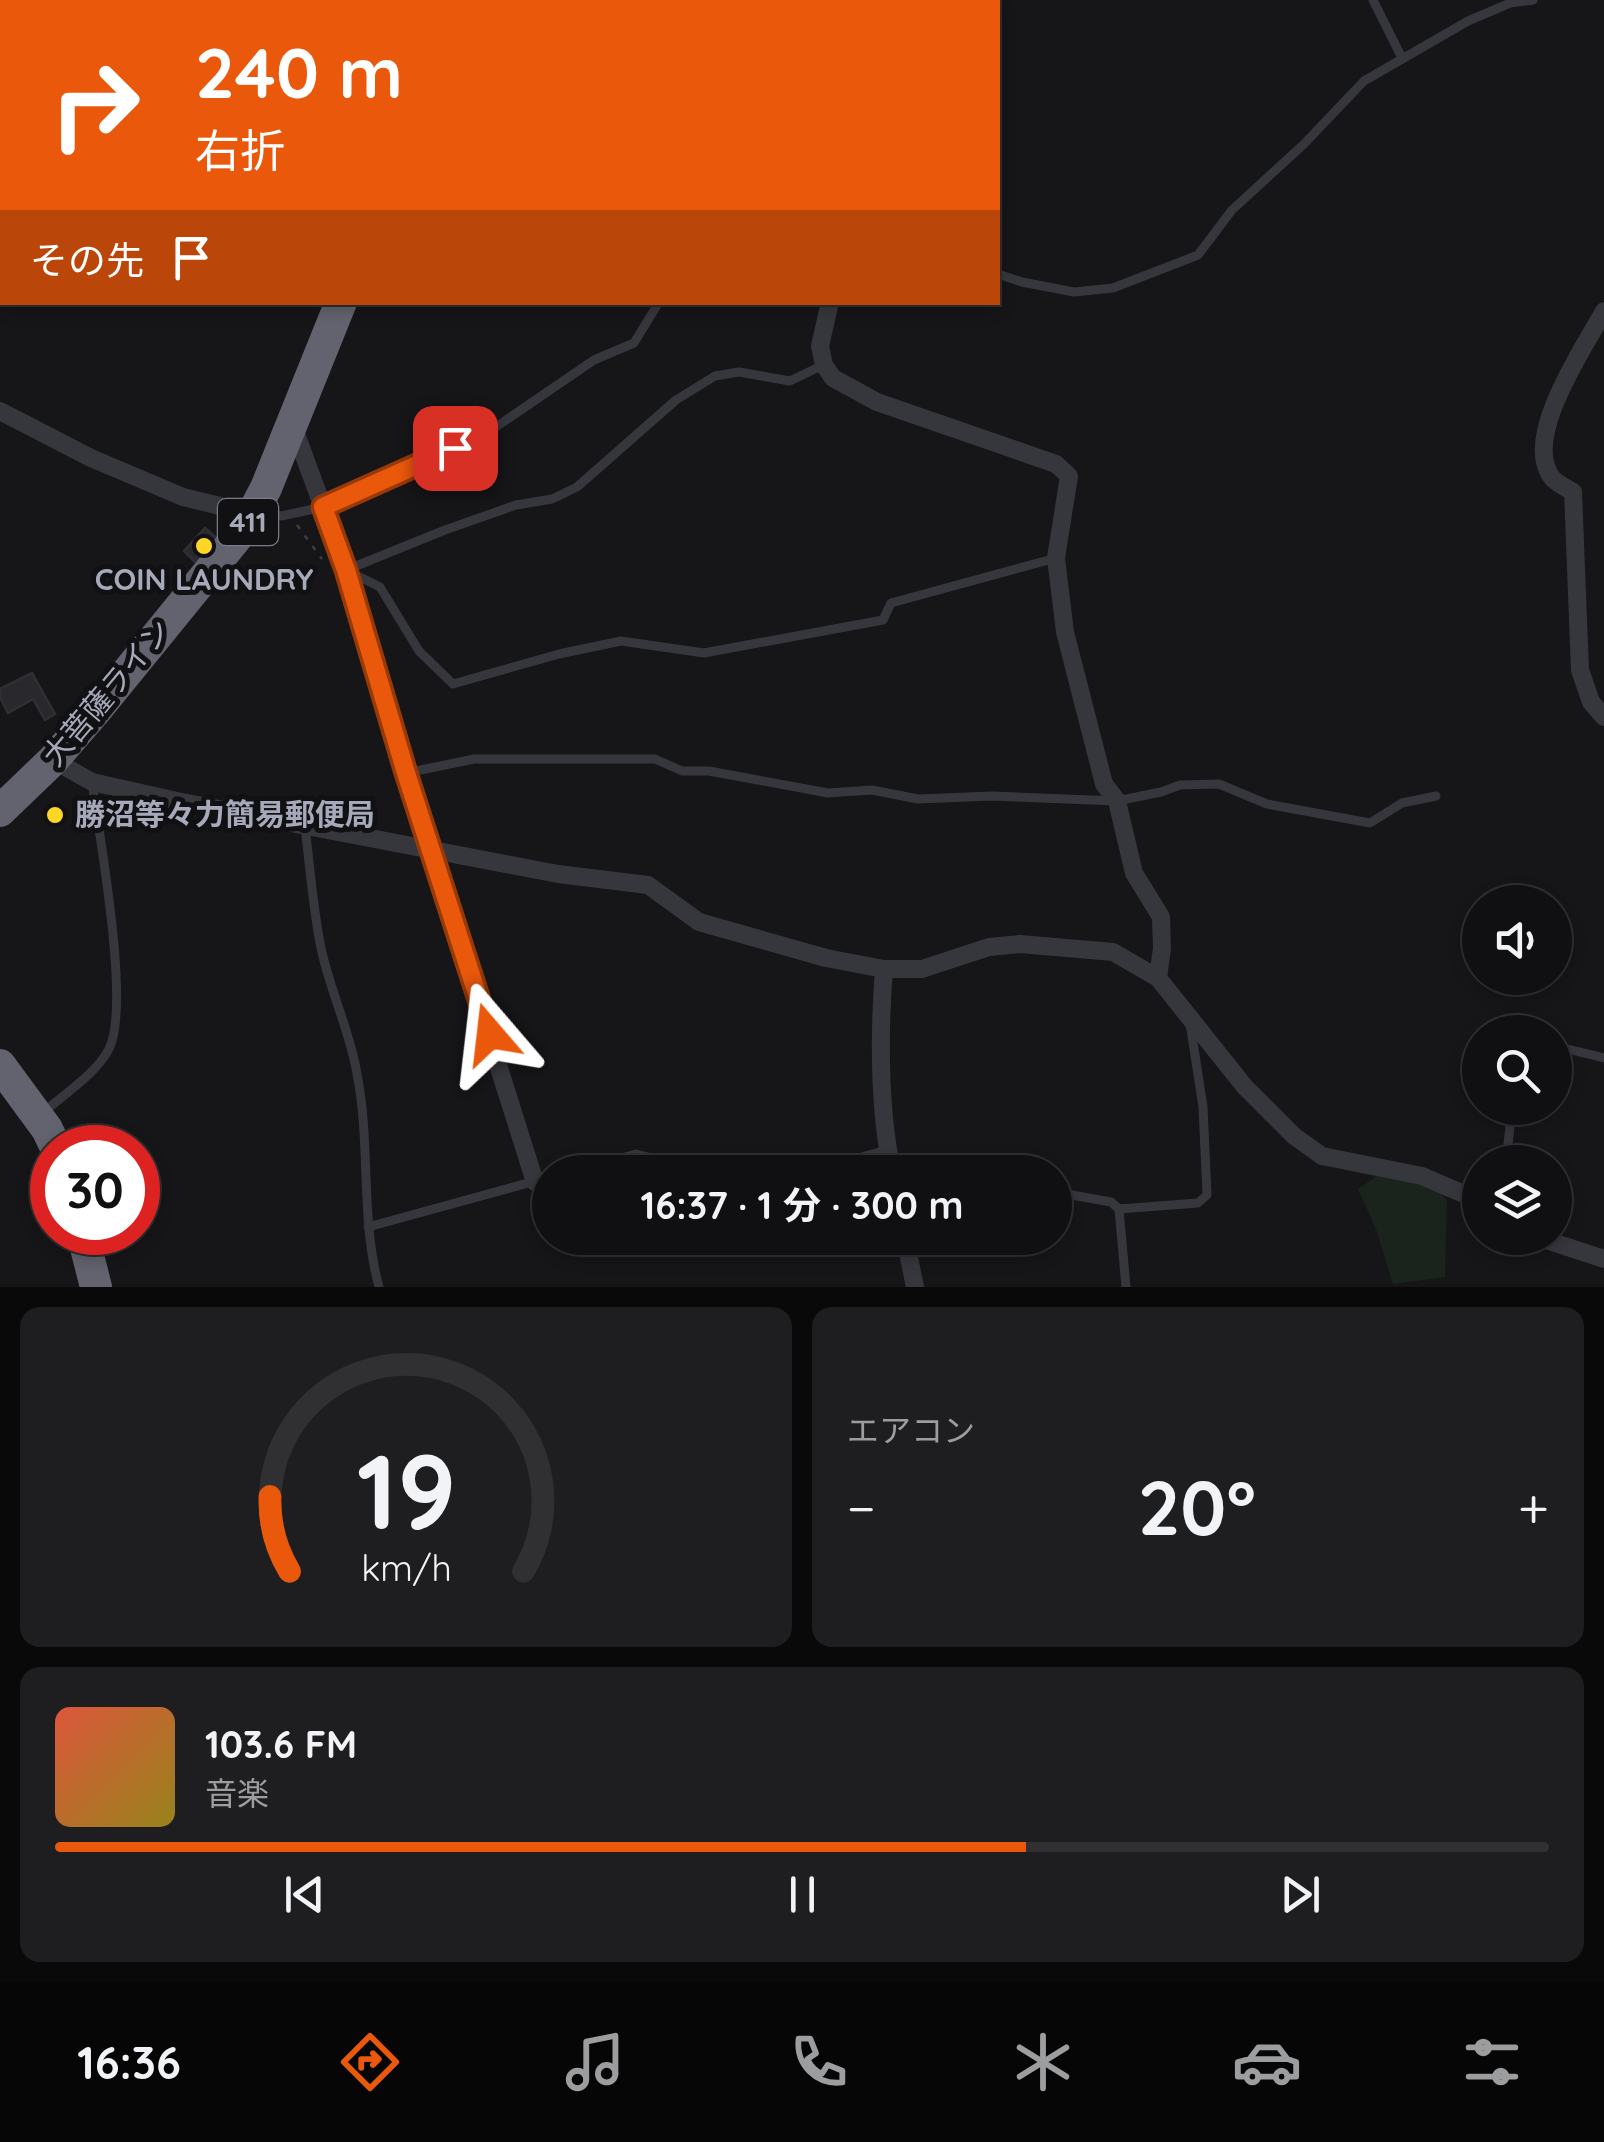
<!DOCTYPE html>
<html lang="ja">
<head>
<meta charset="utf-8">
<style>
	body { margin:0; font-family:Quicksand,"Noto Sans JP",sans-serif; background:#1e1e20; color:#f1f3f6; height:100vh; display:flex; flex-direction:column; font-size:38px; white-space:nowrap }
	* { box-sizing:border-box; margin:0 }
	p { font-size:32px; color:#9c9d9f }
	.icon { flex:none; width:55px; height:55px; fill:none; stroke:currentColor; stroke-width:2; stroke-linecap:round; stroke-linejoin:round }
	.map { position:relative; height:1287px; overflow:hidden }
	.panel { display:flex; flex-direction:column; gap:20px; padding:20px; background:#09090a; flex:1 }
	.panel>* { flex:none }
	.top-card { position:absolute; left:0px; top:0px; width:1000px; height:305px; box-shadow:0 5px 15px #0003,0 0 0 2px #303032; background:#ea580c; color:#fff; overflow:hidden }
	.buttons { position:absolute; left:1462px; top:885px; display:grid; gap:20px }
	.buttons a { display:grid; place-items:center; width:110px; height:110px; border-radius:50%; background:#101012; box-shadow:0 5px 15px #0003,0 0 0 2px #303032; font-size:50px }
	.speed { position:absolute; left:30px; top:1125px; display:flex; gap:20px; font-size:50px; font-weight:700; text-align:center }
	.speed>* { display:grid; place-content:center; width:130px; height:130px; border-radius:50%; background:#101012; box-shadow:0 5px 15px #0003,0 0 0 2px #303032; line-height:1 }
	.speed .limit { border:15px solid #d22; background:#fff; color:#111 }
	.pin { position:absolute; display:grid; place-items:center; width:85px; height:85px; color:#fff; margin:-42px; border-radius:20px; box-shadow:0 5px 15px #0006 }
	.me { position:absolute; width:110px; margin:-55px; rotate:343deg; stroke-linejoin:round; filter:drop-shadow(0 0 8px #0008) }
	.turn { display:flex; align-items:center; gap:35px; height:210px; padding:0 30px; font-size:45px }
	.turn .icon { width:130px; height:130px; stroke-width:2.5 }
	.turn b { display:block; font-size:70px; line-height:85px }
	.then { display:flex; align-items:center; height:95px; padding:0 30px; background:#0003; gap:20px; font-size:38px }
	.big { font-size:75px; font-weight:700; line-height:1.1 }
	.panel .tile { flex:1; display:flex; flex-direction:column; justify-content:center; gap:15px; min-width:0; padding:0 35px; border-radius:20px; background:#1e1e20 }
	.panel .dial { align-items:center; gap:0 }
	.dial svg { height:260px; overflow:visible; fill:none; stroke:#303032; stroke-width:7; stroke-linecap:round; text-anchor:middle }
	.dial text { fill:#f1f3f6; stroke:none }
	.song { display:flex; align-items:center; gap:30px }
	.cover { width:120px; height:120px; border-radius:15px; background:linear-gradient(135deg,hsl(10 70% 55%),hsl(50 70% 35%)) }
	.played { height:10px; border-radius:5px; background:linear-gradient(90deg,#ea580c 65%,#303032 65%) }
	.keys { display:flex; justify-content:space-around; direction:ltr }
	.heat { display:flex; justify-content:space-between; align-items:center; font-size:55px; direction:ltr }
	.panel .tiles { flex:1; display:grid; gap:20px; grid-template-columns:1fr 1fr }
	.tile:last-child { grid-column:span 2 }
	.trip { position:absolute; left:532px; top:1155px; width:540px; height:100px; border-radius:50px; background:#101012; box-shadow:0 5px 15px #0003,0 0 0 2px #303032; font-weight:700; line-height:100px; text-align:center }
	.dock { display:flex; height:160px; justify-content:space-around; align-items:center; background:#060607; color:#9c9d9f }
	.dock .icon { width:70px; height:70px }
	.dock .selected { color:#ea580c }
	.dock b { font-size:45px; color:#f1f3f6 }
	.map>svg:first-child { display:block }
</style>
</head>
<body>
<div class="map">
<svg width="1604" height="1287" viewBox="0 0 1604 1287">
	<rect width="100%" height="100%" fill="#161518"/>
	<path fill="#1b231d" d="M1380 1174 1434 1186 1447 1201 1445 1277 1393 1284 1376 1229 1358 1189Z"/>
	<g fill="#29282c" stroke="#302f34" stroke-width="2.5">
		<path d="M205 528 218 539 196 563 184 551Z"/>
		<path d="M32 673 55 714 45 720 33 699 8 713 0 697V689Z"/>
	</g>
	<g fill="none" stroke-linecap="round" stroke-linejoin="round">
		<path stroke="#3c3d44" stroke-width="2.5" stroke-dasharray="5 8" stroke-linecap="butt" d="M297 525 322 559"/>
		<g stroke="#36363d" stroke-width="9">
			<path d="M1373 0 1402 58"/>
			<path d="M962 2 963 0"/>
			<path d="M998 274 1022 282 1074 292 1113 288 1198 255 1232 210 1303 145 1364 81 1468 21 1510 3 1533 0"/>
			<path d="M261 515 281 516 323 507 385 482 490 431 594 360 634 343 659 302"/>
			<path d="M346 570 445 530 516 505 552 499 577 487 676 400 715 376 739 372 790 381 823 365"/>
			<path d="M348 571 380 587 419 651 453 684 559 654 621 641 704 653 883 620 891 603 1056 558"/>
			<path d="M406 773 474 759H655L682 771H709L828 793 872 790 918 799 992 796 1117 801 1161 792 1180 785 1219 784 1267 804 1370 823 1402 803 1436 796"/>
			<path d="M305 827C310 867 313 909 321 948 330 991 350 1031 357 1074 371 1145 360 1217 379 1287"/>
			<path d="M1555 1046 1604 1058"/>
			<path d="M43 1113C64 1094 96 1074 109 1049 131 1005 99 835 92 782"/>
			<path d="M1506 1162 1511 1117 1509 1108"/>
			<path d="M568 1172 636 1154 652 1158 665 1172"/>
			<path d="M807 1172 887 1150"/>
			<path d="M1055 1192 1111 1202 1119 1209 1198 1203 1207 1195 1203 1107 1190 1023"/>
			<path d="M1119 1209 1126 1287"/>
			<path d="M368 1227 550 1177"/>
		</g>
		<g stroke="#36363d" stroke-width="18">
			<path d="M741 0 742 2"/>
			<path d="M830 302 820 346 824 365 833 378 877 402 1056 464 1069 476 1056 558 1065 632 1104 784 1117 801 1134 873 1161 917 1162 948 1158 978"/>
			<path d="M1604 311C1584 348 1520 440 1553 479 1558 484 1567 488 1573 492L1580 670 1591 702 1604 717"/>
			<path d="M0 411 91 458 183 497 253 514"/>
			<path d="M292 423 346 570 406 773 535 1182"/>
			<path d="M53 760 92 782 177 801 558 874 648 885 699 922 826 958 884 969H922L989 947 1020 944 1113 952 1158 978 1245 1087 1294 1136 1322 1156 1422 1176 1480 1201"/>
			<path d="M884 969C879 1034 879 1108 892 1172"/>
			<path d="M905 1238 915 1287"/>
			<path d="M1540 1238 1604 1259"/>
		</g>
		<g stroke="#62636e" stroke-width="32">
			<path d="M468 2 469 0"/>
			<path d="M0 811 53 760 98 708 246 526 266 488 341 302"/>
			<path d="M0 1065 47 1129 56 1148"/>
			<path d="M82 1232 96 1287"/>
		</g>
	</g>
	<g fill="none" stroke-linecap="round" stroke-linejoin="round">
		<g stroke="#983908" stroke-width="25">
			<path id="route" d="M455 448 323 507 346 570 406 773 490 1034"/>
		</g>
		<use href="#route" stroke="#ea580c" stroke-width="18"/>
	</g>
	<g fill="#ffd526" stroke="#111013" stroke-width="4">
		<circle cx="204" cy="546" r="10"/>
		<circle cx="55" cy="815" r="10"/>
	</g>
	<g text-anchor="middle" stroke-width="10" stroke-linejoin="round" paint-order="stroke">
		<rect fill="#111013" stroke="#797b87" stroke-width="2.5" x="218" y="499" width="60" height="46" rx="8"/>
		<g font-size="28" font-weight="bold" fill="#a6a9b9">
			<text x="248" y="532">411</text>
		</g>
		<g font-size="30" font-weight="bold" fill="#a6a9b9" stroke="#111013">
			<text x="204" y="590">COIN LAUNDRY</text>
			<text x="75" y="825" text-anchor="start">勝沼等々力簡易郵便局</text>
		</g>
		<g font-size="30" fill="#a6a9b9" stroke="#111013">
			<text transform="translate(107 693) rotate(-50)" y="10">大菩薩ライン</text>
		</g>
	</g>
</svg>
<div class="buttons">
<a><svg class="icon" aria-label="sound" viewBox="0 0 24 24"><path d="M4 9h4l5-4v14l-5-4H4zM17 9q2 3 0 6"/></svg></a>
<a><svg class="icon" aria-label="search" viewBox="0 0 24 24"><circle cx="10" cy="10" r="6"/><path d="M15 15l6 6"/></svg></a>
<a><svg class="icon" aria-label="layers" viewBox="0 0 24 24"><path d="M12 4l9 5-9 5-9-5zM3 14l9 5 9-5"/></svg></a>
</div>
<div class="speed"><div class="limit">30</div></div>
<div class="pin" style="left:455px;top:448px;background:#d93025"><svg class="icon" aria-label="arrive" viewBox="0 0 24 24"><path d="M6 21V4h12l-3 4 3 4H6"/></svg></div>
<svg class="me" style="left:490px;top:1034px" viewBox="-20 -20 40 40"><path d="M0-17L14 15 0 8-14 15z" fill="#ea580c" stroke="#fff" stroke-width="4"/></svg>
<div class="trip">16:37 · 1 分 · 300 m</div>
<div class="top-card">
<div class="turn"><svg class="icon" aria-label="right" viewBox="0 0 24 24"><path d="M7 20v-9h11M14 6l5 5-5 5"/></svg><div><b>240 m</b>右折</div></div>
<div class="then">その先<svg class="icon" aria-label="arrive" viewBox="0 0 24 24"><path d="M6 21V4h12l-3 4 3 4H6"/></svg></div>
</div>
</div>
<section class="panel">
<div class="tiles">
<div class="tile dial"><svg viewBox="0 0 100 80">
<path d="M14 69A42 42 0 1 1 86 69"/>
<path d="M14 69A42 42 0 0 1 8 46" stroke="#ea580c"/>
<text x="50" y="56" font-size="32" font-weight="700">19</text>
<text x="50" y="72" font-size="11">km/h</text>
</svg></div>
<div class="tile"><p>エアコン</p>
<div class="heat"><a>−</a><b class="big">20°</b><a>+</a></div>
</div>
<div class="tile">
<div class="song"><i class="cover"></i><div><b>103.6 FM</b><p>音楽</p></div></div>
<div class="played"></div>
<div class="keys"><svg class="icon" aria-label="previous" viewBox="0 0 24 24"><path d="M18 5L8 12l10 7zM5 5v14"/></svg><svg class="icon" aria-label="pause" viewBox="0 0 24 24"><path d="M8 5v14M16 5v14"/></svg><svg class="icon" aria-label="next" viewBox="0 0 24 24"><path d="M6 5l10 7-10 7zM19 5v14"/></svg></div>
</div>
</div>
</section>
<nav class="dock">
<b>16:36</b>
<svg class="icon selected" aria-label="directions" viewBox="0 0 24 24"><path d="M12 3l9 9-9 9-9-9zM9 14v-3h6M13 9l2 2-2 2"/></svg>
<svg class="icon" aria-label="music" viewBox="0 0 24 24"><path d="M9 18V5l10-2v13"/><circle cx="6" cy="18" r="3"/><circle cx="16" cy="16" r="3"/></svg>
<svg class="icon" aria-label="phone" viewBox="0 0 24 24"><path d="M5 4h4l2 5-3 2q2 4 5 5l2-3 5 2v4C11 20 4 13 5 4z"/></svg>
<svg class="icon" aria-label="climate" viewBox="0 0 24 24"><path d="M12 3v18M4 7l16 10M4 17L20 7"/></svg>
<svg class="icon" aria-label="car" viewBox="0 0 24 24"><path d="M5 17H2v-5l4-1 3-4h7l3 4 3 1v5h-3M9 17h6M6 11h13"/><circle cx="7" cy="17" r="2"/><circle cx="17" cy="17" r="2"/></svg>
<svg class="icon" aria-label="filters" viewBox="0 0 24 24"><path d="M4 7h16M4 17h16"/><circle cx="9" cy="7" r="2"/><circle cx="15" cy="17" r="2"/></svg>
</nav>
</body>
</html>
